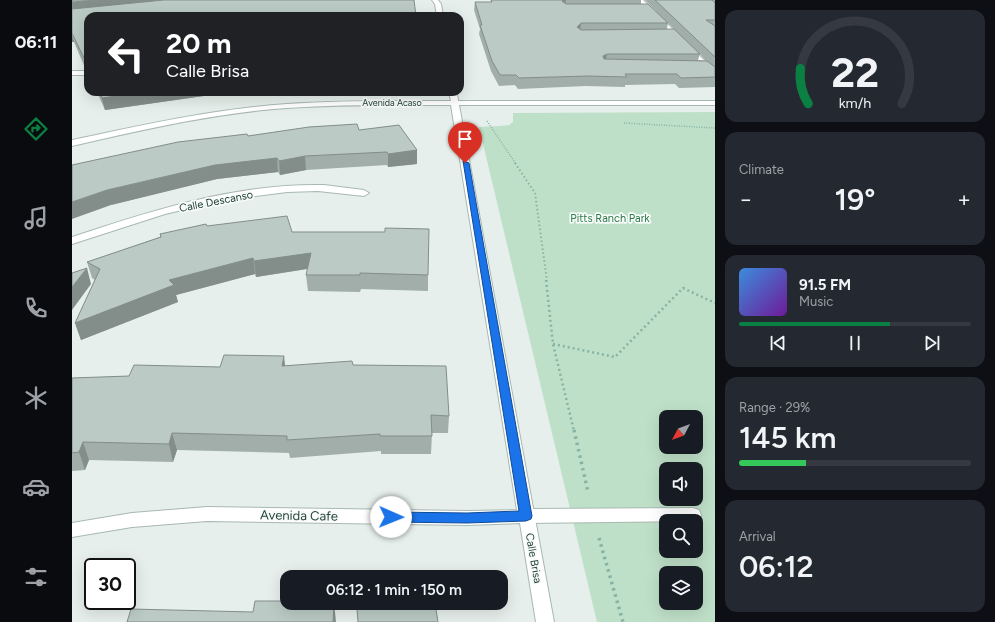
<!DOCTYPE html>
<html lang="en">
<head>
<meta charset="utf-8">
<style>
	body { margin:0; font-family:Figtree,sans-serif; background:#242831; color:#f1f3f6; height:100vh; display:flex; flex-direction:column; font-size:15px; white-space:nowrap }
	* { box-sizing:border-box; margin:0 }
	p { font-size:13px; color:#9ea1a6 }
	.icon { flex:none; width:22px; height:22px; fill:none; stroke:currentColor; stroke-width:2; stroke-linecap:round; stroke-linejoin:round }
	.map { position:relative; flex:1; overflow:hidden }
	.drawer { display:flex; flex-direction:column; gap:10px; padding:10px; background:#0d0f14; width:280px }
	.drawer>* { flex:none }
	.guide { position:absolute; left:12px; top:12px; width:380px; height:84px; border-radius:12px; box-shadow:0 4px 16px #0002; background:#202124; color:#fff; overflow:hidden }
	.needle { width:26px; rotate:229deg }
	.buttons { position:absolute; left:587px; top:410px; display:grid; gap:8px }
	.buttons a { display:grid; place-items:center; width:44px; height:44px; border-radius:8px; background:#171b24; box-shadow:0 4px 16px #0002; font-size:20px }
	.speed { position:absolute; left:12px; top:558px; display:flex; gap:8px; font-size:20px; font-weight:700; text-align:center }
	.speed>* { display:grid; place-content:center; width:52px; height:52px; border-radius:50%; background:#171b24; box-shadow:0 4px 16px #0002; line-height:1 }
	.speed .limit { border:2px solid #111; border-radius:6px; background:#fff; color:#111 }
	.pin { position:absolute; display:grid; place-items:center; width:34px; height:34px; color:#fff; margin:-41px -17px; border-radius:50% 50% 50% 0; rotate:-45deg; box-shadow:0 0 4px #0007 }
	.pin .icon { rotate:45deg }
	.me { position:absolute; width:44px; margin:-22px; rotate:91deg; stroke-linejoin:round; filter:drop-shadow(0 0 3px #0008) }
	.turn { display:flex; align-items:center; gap:14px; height:84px; padding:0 16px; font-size:18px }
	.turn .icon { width:52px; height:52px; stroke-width:2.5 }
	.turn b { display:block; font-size:28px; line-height:34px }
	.big { font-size:30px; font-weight:600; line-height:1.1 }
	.drawer .widget { flex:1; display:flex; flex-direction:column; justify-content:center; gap:6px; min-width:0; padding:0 14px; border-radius:12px; background:#242831 }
	.drawer .dial { align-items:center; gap:0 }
	.dial svg { height:104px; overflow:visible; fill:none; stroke:#363941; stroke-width:7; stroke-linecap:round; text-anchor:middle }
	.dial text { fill:#f1f3f6; stroke:none }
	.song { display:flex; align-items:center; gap:12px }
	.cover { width:48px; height:48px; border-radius:6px; background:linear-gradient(135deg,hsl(210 70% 55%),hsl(280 70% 35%)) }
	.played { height:4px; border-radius:2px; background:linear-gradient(90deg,#0b8043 65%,#363941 65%) }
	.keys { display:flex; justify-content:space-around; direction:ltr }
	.heat { display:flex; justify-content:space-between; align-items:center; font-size:22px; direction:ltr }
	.charge { height:6px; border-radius:3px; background:linear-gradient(90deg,#34c759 29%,#363941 0) }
	.trip { position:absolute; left:208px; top:570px; width:228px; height:40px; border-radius:12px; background:#171b24; box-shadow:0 4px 16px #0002; font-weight:600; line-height:40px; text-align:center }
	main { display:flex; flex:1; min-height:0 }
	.dock { display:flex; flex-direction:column; width:72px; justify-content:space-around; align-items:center; background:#090b0e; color:#9ea1a6 }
	.dock .icon { width:28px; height:28px }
	.dock .active { color:#0b8043 }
	.dock b { font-size:18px; color:#f1f3f6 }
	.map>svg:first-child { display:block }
</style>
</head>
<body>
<main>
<nav class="dock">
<b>06:11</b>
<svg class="icon active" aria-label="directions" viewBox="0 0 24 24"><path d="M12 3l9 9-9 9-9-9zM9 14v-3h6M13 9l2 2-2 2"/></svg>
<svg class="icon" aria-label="music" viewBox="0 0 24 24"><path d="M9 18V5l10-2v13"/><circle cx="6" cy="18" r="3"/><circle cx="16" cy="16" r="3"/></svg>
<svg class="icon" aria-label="phone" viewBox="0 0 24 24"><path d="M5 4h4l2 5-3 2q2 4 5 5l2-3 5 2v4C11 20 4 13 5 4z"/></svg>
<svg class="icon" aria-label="climate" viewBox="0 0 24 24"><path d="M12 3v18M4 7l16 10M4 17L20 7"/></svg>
<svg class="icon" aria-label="car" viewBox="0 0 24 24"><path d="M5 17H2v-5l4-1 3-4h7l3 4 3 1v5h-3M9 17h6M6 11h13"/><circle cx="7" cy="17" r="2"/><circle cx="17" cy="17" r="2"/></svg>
<svg class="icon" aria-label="filters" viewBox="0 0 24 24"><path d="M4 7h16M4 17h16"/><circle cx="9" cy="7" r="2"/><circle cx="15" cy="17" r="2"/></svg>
</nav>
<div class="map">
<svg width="643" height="622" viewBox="0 0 643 622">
	<rect width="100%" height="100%" fill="#e6efeb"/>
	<path fill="#bfe0c8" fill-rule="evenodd" d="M643 112V622H525L407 127 428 126 437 125 441 122V113ZM594 417H624V447H594ZM594 469H624V499H594ZM594 521H624V551H594ZM594 573H624V603H594Z"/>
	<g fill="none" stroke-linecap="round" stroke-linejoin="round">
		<g stroke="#a8b8b2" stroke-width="2">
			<path id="lane" d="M621 508 627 510 629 515 627 520 623 521 454 523 448 521 446 516 448 511 454 509Z"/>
		</g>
		<g stroke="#a8b8b2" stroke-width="2">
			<g id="street">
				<path d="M360 0H366L369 4 371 16H365L363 4Z"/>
				<path d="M565 0H571L643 71V77L641 76Z"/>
				<rect x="0" y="71" width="16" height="4"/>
				<path d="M377 92H385L386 101H643V105H387L482 622H464L448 523 395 525 135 521 60 527 0 537V523L60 513 135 507 395 511 445 510 379 105C325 105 270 104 215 108 143 113 71 130 0 146V140C71 125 142 109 215 104 269 100 324 101 379 101Z"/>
				<path d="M252 185 292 190 297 193 292 196 246 191 215 192 152 200 93 214 0 244V237C81 210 165 183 252 185Z"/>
			</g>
		</g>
		<g stroke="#86b3a5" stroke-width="1.5" stroke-dasharray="1 1.5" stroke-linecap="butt">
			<path d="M415 121 444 164"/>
			<path d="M552 123 643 128"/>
		</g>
		<path stroke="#86b3a5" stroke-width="2" stroke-dasharray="1.5 2.5" stroke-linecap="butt" d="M443 163 463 193 475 281"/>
		<g stroke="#86b3a5" stroke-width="2.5" stroke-dasharray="2 3" stroke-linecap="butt">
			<path d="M474 280 481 344 502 431"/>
			<path d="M481 344 543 357 611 288 643 303"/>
		</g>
		<g stroke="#86b3a5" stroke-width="3.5" stroke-dasharray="2.5 4" stroke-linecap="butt">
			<path d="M502 430 516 492"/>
			<path d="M527 538 551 622"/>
		</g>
		<use href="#lane" fill="#fff" fill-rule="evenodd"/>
		<use href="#street" fill="#fff" fill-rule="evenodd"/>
	</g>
	<g fill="#a1aea9" fill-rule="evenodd">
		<path d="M0 0 16 16V70H14L2 42H0Z"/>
		<path d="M419 0H569V4L585 12 573 0H643V87L607 88 603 84 553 85V87L514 86 446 89 443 85 427 86 419 71 407 34 408 29 402 10 403 2H419ZM596 23 609 36 595 29ZM628 54 634 61 626 60Z"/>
		<path d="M25 92H160L33 110Z"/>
		<path d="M287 130 345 150V164L316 167 315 165 234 170 208 175 206 172 145 179 39 205 176 136Z"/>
		<path d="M135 226 220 232 356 275V291L289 289 288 292 236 291 234 275 236 269 184 277 183 274 104 295 106 302 9 340 3 323 23 280 20 278 15 262 88 237V234Z"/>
		<path d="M281 365 377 416 376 433H360L359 454H309V451L218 458 217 453 105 450 101 462 17 460 13 470 0 471V378L57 376 148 367 213 366Z"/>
	</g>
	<g fill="#838d89">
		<path d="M24 0H123L0 12V2Z"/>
		<path d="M491 0H494L493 6 490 1Z"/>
		<path d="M509 23 508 32 505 27Z"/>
		<path d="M0 35 2 42H0Z"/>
		<path d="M535 54 533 64 531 56Z"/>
		<path d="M72 92H160L33 110 30 98Z"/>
		<path d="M345 150V164L316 167V154Z"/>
		<path d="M233 156 234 170 208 175 207 161Z"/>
		<path d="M205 158 206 172 145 179 39 205 0 219V202L35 190 143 165Z"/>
		<path d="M239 253 240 268 184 277 182 261Z"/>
		<path d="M181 258 183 274 104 295 106 302 9 340 3 323 97 280Z"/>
		<path d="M15 268 19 284 0 310V287Z"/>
		<path d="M212 356 214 373 210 366Z"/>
		<path d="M100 433 105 450 101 462 97 444Z"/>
		<path d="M11 442 17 460 13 470 7 452Z"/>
		<path d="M262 603 264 622H261Z"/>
	</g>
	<g fill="#bbcac4" stroke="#838d89">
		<path d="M0 0H24L0 2Z"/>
		<path d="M92 0H342L344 16H16V67L14 64V58H12L0 33V9Z"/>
		<path d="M419 0H491L490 1 494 4H576L596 23H509L505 27 509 30 602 29 628 54H535L531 56 532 59 635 61 643 67V77L609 78 605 74H553L555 77 516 76 447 78 444 75H428L420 61 408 25H410L403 2H420Z"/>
		<path d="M583 0H640L643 3V20H634L643 26V57Z"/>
		<path d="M28 92H72L30 98Z"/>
		<path d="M285 124 287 130 327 125 345 150 316 154 315 152 233 156 207 161 205 158 143 165 35 190 0 202V165L106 142 175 134 176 136 237 127Z"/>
		<path d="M215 216 220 232H313V228L357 229 356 275 288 273V275H234L239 253 182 261 181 258 97 280 102 285 3 323 28 269 15 262 89 237 88 234 134 224 135 226Z"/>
		<path d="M15 268 0 287V273Z"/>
		<path d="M152 355 212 356 210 366 280 361 281 365 374 366 377 416 359 415 360 436H308V434L215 440V436L100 433 97 444 11 442 7 452 0 453V378L57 376 62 365 148 367Z"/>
		<path d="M183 601H215V603H262L261 622H55L59 609 181 612Z"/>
		<path d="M335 603H363L366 622H286L285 609Z"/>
	</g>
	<path fill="#1a73e8" stroke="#114b97" d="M391 161 397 163 460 516 459 519 454 521 395 523 319 522 314 520 313 517 314 513 319 512 395 513 447 511Z"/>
	<g text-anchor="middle" stroke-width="3.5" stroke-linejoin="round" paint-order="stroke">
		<g font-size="9" fill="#24423a" stroke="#f7fbf9">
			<text x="320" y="106">Avenida Acaso</text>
		</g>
		<g font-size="11" fill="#24423a" stroke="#f7fbf9">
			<text transform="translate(144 201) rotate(-11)" y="4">Calle Descanso</text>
			<text transform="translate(462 558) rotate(80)" y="4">Calle Brisa</text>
		</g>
		<g font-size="11" fill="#2d7a4b" stroke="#f7fbf9">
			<text x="538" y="222">Pitts Ranch Park</text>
		</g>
		<g font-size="13" fill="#24423a" stroke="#f7fbf9">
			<text transform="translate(227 515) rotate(1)" y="5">Avenida Cafe</text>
		</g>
	</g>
</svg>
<div class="buttons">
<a><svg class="needle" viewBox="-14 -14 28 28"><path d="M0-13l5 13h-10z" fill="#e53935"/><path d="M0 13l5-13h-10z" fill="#9ea1a6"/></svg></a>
<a><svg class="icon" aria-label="sound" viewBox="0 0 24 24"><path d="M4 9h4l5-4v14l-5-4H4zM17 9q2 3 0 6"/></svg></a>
<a><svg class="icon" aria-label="search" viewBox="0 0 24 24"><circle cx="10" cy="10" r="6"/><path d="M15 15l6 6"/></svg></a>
<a><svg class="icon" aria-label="layers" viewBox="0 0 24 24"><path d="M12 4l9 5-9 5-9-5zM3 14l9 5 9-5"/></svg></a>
</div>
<div class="speed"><div class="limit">30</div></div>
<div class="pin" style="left:393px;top:163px;background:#d93025"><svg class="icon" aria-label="arrive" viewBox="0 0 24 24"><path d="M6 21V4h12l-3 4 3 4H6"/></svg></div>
<svg class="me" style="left:319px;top:517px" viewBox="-20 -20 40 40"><circle r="19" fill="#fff"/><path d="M0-13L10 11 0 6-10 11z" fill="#1a73e8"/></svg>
<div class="trip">06:12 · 1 min · 150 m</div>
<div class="guide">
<div class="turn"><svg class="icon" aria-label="left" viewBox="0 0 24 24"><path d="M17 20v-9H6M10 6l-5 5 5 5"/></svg><div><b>20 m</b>Calle Brisa</div></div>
</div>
</div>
<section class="drawer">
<div class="widget dial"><svg viewBox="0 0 100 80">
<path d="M14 69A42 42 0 1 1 86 69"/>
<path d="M14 69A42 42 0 0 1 8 42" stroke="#0b8043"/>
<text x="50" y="56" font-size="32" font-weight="700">22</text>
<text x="50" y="72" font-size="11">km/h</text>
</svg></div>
<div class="widget"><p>Climate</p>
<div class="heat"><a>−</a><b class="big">19°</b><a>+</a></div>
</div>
<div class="widget">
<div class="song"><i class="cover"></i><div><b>91.5 FM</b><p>Music</p></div></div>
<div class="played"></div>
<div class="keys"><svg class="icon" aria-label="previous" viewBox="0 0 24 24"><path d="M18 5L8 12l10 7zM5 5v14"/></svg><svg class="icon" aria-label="pause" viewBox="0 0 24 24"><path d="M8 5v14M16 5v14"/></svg><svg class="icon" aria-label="next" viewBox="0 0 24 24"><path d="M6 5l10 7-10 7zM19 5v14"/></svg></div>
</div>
<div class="widget"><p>Range · 29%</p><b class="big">145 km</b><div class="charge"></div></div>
<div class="widget"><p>Arrival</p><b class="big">06:12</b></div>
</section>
</main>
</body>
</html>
